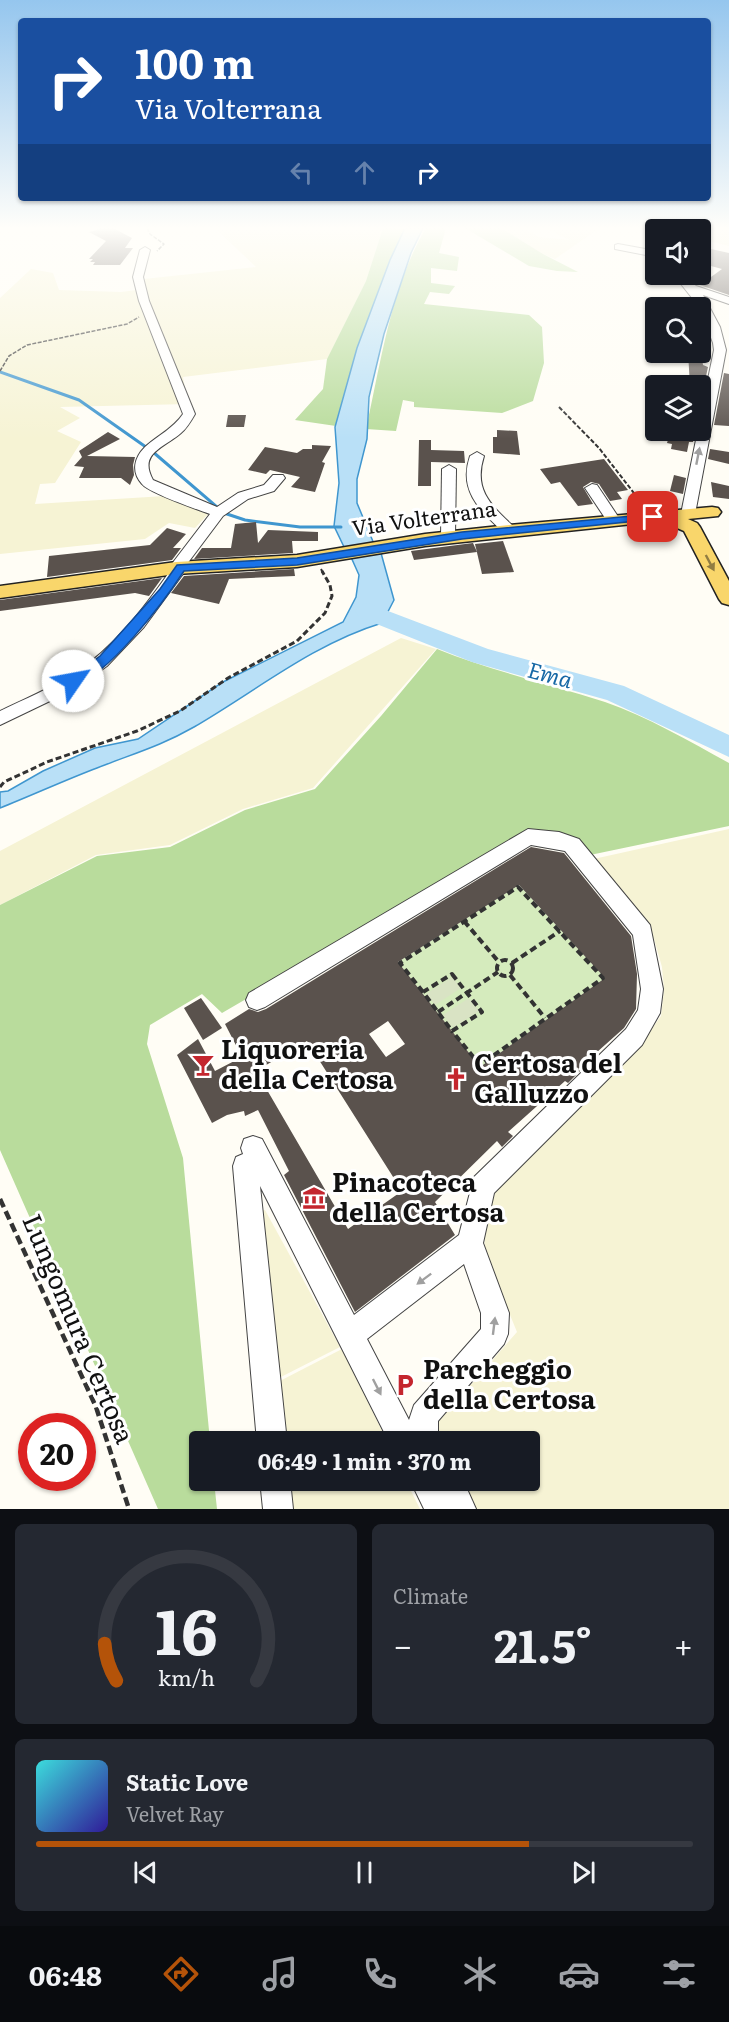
<!DOCTYPE html>
<html lang="en">
<head>
<meta charset="utf-8">
<style>
	body { margin:0; font-family:Literata,serif; background:#242831; color:#f1f3f6; height:100vh; display:flex; flex-direction:column; font-size:22px; white-space:nowrap }
	* { box-sizing:border-box; margin:0 }
	p { font-size:20px; color:#9ea1a6 }
	.icon { flex:none; width:33px; height:33px; fill:none; stroke:currentColor; stroke-width:2; stroke-linecap:round; stroke-linejoin:round }
	.map { position:relative; height:1509px; overflow:hidden }
	.sheet { display:flex; flex-direction:column; gap:15px; padding:15px; background:#0d0f14; flex:1 }
	.sheet>* { flex:none }
	.guide { position:absolute; left:18px; top:18px; width:693px; height:183px; border-radius:6px; box-shadow:0 2px 4px #0004; background:#1a4fa0; color:#fff; overflow:hidden }
	.buttons { position:absolute; left:645px; top:219px; display:grid; gap:12px }
	.buttons a { display:grid; place-items:center; width:66px; height:66px; border-radius:6px; background:#171b24; box-shadow:0 2px 4px #0004; font-size:30px }
	.speed { position:absolute; left:18px; top:1413px; display:flex; gap:12px; font-size:30px; font-weight:700; text-align:center }
	.speed>* { display:grid; place-content:center; width:78px; height:78px; border-radius:50%; background:#171b24; box-shadow:0 2px 4px #0004; line-height:1 }
	.speed .limit { border:9px solid #d22; background:#fff; color:#111 }
	.pin { position:absolute; display:grid; place-items:center; width:51px; height:51px; color:#fff; margin:-26px; border-radius:12px; box-shadow:0 3px 9px #0006 }
	.me { position:absolute; width:66px; margin:-33px; rotate:57deg; stroke-linejoin:round; filter:drop-shadow(0 0 4px #0008) }
	.turn { display:flex; align-items:center; gap:21px; height:126px; padding:0 18px; font-size:27px }
	.turn .icon { width:78px; height:78px; stroke-width:2.5 }
	.turn b { display:block; font-size:42px; line-height:51px }
	.lanes { display:flex; align-items:center; height:57px; padding:0 18px; background:#0003; justify-content:center; gap:30px; direction:ltr }
	.lanes .off { opacity:.35 }
	.big { font-size:45px; font-weight:700; line-height:1.1 }
	.sheet .tile { flex:1; display:flex; flex-direction:column; justify-content:center; gap:9px; min-width:0; padding:0 21px; border-radius:9px; background:#242831 }
	.sheet .dial { align-items:center; gap:0 }
	.dial svg { height:156px; overflow:visible; fill:none; stroke:#363941; stroke-width:7; stroke-linecap:round; text-anchor:middle }
	.dial text { fill:#f1f3f6; stroke:none }
	.song { display:flex; align-items:center; gap:18px }
	.cover { width:72px; height:72px; border-radius:9px; background:linear-gradient(135deg,hsl(180 70% 55%),hsl(250 70% 35%)) }
	.played { height:6px; border-radius:3px; background:linear-gradient(90deg,#b45309 75%,#363941 75%) }
	.keys { display:flex; justify-content:space-around; direction:ltr }
	.heat { display:flex; justify-content:space-between; align-items:center; font-size:33px; direction:ltr }
	.sheet .tiles { flex:1; display:grid; gap:15px; grid-template-columns:1fr 1fr }
	.tile:last-child { grid-column:span 2 }
	.trip { position:absolute; left:189px; top:1431px; width:351px; height:60px; border-radius:6px; background:#171b24; box-shadow:0 2px 4px #0004; font-weight:700; line-height:60px; text-align:center }
	.menu { display:flex; height:96px; justify-content:space-around; align-items:center; background:#090b0e; color:#9ea1a6 }
	.menu .icon { width:42px; height:42px }
	.menu .active { color:#b45309 }
	.menu b { font-size:27px; color:#f1f3f6 }
	.map>svg:first-child { display:block }
</style>
</head>
<body>
<div class="map">
<svg width="729" height="1509" viewBox="0 0 729 1509">
	<rect width="100%" height="100%" fill="#fffdf5"/>
	<g fill="#f6f3d4">
		<path d="M215 228H383L366 281 327 359 183 377 188 404 60 407 80 418 57 431 81 442 55 483 40 484 35 504 165 496 210 512 195 528 169 523 145 539 0 554V298L31 269 53 273 59 290 121 292 145 289 144 279 256 267Z"/>
		<path d="M501 228H523L539 237 570 240 544 228H608L594 232 555 259 543 254Z"/>
		<path d="M703 228H729V246L701 239Z"/>
		<path d="M401 638 436 649 313 788 243 809 170 845 96 855 0 905V851Z"/>
		<path d="M729 829V1509H476L461 1481 530 1480V1442L440 1441 433 1428 517 1332 484 1251 486 1221 497 1187 648 1034 661 1016 664 990 662 967 654 939 589 860Z"/>
		<path d="M265 1210 340 1347 273 1381 259 1211Z"/>
		<path d="M342 1349 387 1441H281L274 1384Z"/>
		<path d="M286 1481H406L420 1509H289Z"/>
	</g>
	<path fill="#d5ebbd" d="M519 885 605 978 480 1067 398 962Z"/>
	<g fill="#b9dc9c">
		<path d="M383 228 405 229 336 426 295 420 323 389 327 359 366 281Z"/>
		<path d="M426 228H446L439 253 459 257 457 271 431 268V283L455 286 449 294 430 292 424 304 529 315 542 327 544 363 533 401 502 413 414 407V402L403 400 396 431 366 429C381 362 391 287 426 228Z"/>
		<path d="M465 228H501L543 254 578 272 557 271 529 266Z"/>
		<path d="M437 649C492 671 549 684 605 702 648 717 689 741 729 763V826L590 855 531 833 222 1013 202 994 150 1025 147 1044 183 1158 210 1441 200 1442V1480L214 1481 217 1509H158L0 1150V905L97 856 170 847 245 810 315 789 381 716Z"/>
	</g>
	<g fill="#d9e3c4">
		<path d="M452 977 461 988 435 1005 426 994Z"/>
		<path d="M469 998 479 1011 453 1028 443 1015Z"/>
	</g>
	<g fill="#b9e0f7" stroke="#3f96cf" stroke-width="1.5">
		<path d="M405 228H423L411 253 384 334 369 397 367 439 357 479V503L374 544 345 549 334 526 339 483 335 427 357 348 390 260Z"/>
		<path d="M381 553 394 600 382 623C313 644 256 691 194 727 161 746 132 754 97 768 65 780 33 795 0 808V792L8 791 43 771 95 748 138 739 223 682 343 622 356 597 359 575 351 557Z"/>
	</g>
	<g fill="none" stroke-linecap="round" stroke-linejoin="round">
		<path stroke="#3f96cf" stroke-width="3" d="M0 372 79 400 153 452 224 513 245 520 300 527H341"/>
		<path fill="#b9e0f7" fill-rule="evenodd" d="M367 603 488 649 624 686 729 735V757L607 700 472 662 359 617 355 611 359 605Z"/>
	</g>
	<g fill="#5a524d" fill-rule="evenodd">
		<path d="M103 228H113L132 238 125 248H133L120 265H93L95 262H90L93 259H89L106 241 89 232Z"/>
		<path d="M711 249 729 253V295L700 285 722 269 700 263Z"/>
		<path d="M688 352H701L703 365 708 367 700 404V386H690Z"/>
		<path d="M724 373 729 374V426L714 425Z"/>
		<path d="M228 415H246L244 427H226Z"/>
		<path d="M497 430 517 431 520 455 493 453V437H497Z"/>
		<path d="M671 430 695 432 693 442H689L687 452 671 449 672 444 667 443Z"/>
		<path d="M108 432 120 439 87 456 135 457 133 465 134 475 130 485 121 478H79L84 467 74 466 82 457 79 451Z"/>
		<path d="M419 440H431V450L464 451 465 463 431 462V486H418Z"/>
		<path d="M312 445 331 446 322 462 325 463 315 492 291 487 300 477 270 470 266 474 248 470 265 447 297 453 303 449H312Z"/>
		<path d="M710 449 729 452V464L708 459Z"/>
		<path d="M604 459 628 490 617 492 622 499 610 501 599 484 591 482 583 487 593 504 578 506 560 482 551 484 540 469Z"/>
		<path d="M674 475 686 478 683 494 670 491Z"/>
		<path d="M711 482 729 486V499L713 497Z"/>
		<path d="M256 522 258 543 268 530 318 532V541H292L293 553 194 559 202 548H231L235 524Z"/>
		<path d="M167 528 186 534 173 548H181L172 560 47 577 49 556 150 545Z"/>
		<path d="M652 528 658 539 638 541 632 530Z"/>
		<path d="M503 541 514 572 482 574 475 544Z"/>
		<path d="M473 543 477 552 414 560 411 551Z"/>
		<path d="M294 569 295 576 229 579 219 604 171 593 184 576Z"/>
		<path d="M162 578 149 596 135 593 0 611V600Z"/>
		<path d="M531 847 564 853 631 936 637 974 636 1009 624 1028 578 1069 580 1071 568 1083 565 1081 508 1132 513 1136 502 1147 497 1141 435 1202 455 1235 355 1312 284 1175 289 1171 258 1110 245 1116 244 1111 227 1115 212 1123 177 1055 198 1039 215 1071 242 1057 225 1024 249 1009 258 1012 266 1009ZM519 885 605 978 480 1067 398 962ZM388 1021 405 1044 386 1057 369 1034ZM307 1041 402 1191 348 1229 256 1071Z"/>
		<path d="M201 998 222 1028 203 1040 184 1008Z"/>
	</g>
	<g fill="none" stroke-linecap="round" stroke-linejoin="round">
		<g stroke="#444" stroke-width="2">
			<g id="minor">
				<path d="M655 228H667L668 230H656Z"/>
				<path d="M691 228H701L691 230Z"/>
				<path d="M618 244 656 251V257L615 249V245Z"/>
				<path d="M145 247 150 250 143 277 149 301 195 414C191 421 187 428 181 433 164 448 138 453 153 480L217 507 238 493 264 485 273 475H283L285 478 274 491 248 499 223 516 187 564 188 567 144 627 107 666 75 689 0 725V711C25 699 51 688 75 673 114 648 144 608 170 571L169 568 171 565 210 514C196 509 149 493 142 484 131 472 134 458 145 447 158 435 173 429 183 414L139 301 133 277 140 250Z"/>
				<path d="M673 274H684L696 286 729 297V304L703 295 720 327 726 350 695 514 688 518 681 514 698 430H700V418L714 350 713 343 700 308Z"/>
				<path d="M477 452 484 456C473 490 491 505 514 527L516 530 514 533H504C480 510 458 491 470 456Z"/>
				<path d="M449 465 456 469 455 537 448 541 441 537 442 469Z"/>
				<path d="M592 484 597 485 621 521 619 524 614 525 609 524 585 488Z"/>
				<path d="M528 829 559 832 579 839 650 925 663 989 660 1013 642 1045 494 1193 483 1243 509 1313 508 1334 504 1344 438 1421V1432L441 1442H389L260 1186 287 1442H257L233 1166 236 1157 243 1154 241 1148 244 1139 253 1136 262 1139 354 1315 459 1235 474 1177 626 1029 638 1010 641 989 633 935 565 851 531 845 265 1007 257 1010 249 1007 246 1000 249 993ZM464 1264 481 1313V1329L414 1405 409 1420 367 1339Z"/>
				<path d="M260 1480H290L293 1509H263Z"/>
				<path d="M410 1480H463L476 1509H424Z"/>
			</g>
		</g>
		<g stroke="#222" stroke-width="3">
			<path id="major" d="M712 507 718 508 721 512 718 516 688 519 697 523 700 527 729 581V605L722 603 719 599 684 531 661 521 425 546 297 567 176 574 0 598V586L176 562 297 555 425 534 509 525Z"/>
		</g>
		<g stroke="#333" stroke-width="1.5" stroke-dasharray="4 1.5" stroke-linecap="butt">
			<path d="M147 228 150 234 164 244 157 251"/>
			<path d="M0 371 9 356 27 345 127 324 139 317"/>
		</g>
		<g stroke="#333" stroke-width="2" stroke-dasharray="4.5 2" stroke-linecap="butt">
			<path d="M559 407 599 448 644 506"/>
			<path d="M321 569 323 573"/>
		</g>
		<path stroke="#333" stroke-width="3" stroke-dasharray="6 3" stroke-linecap="butt" d="M0 787 4 782 47 762 137 731 180 711 228 678 297 641 325 613 332 596 330 585 322 571"/>
		<g stroke="#333" stroke-width="4" stroke-dasharray="7 4" stroke-linecap="butt">
			<path d="M464 921 498 961"/>
			<circle cx="505" cy="968" r="8"/>
			<path d="M512 963 560 931"/>
			<path d="M452 974 482 1012 452 1031 423 992Z"/>
			<path d="M510 975 545 1018"/>
			<path d="M423 992 400 963 518 887 603 978 480 1065 452 1031"/>
			<path d="M438 1012 498 972"/>
		</g>
		<path stroke="#333" stroke-width="4.5" stroke-dasharray="9 4.5" stroke-linecap="butt" d="M0 1199 96 1407 129 1509"/>
		<use href="#minor" fill="#fff" fill-rule="evenodd"/>
		<use href="#major" fill="#f9d66b" fill-rule="evenodd"/>
	</g>
	<defs><path id="oneway-solid" d="M-6-.8H1V-3.2L6.5 0L1 3.2V.8H-6Z" transform="scale(1.5)"/></defs>
	<g fill="#a0a0a0">
		<use href="#oneway-solid" transform="translate(698 456) rotate(-79)"/>
		<use href="#oneway-solid" transform="translate(424 1279) rotate(143)"/>
		<use href="#oneway-solid" transform="translate(494 1326) rotate(-83)"/>
		<use href="#oneway-solid" transform="translate(377 1387) rotate(63)"/>
	</g>
	<use fill="#917d42" href="#oneway-solid" transform="translate(710 563) rotate(62)"/>
	<linearGradient id="sky" x2="0" y2="1"><stop stop-color="#95c6ee"/><stop offset="0.52" stop-color="#fffefa"/><stop offset="1" stop-color="#fffefa" stop-opacity="0"/></linearGradient>
	<rect width="729" height="439" fill="url(#sky)"/>
	<path fill="#1a73e8" stroke="#114b97" stroke-width="1.5" d="M653 514 656 515V519L462 539 297 565 184 571C163 603 109 675 73 686L66 681 100 656 160 589 177 565 297 558 462 532Z"/>
	<defs>
		<g id="bar-bare" transform="scale(1.8)"><path d="M-6-5H6L.8 .8V4.5H3.5V6h-7V4.5H-.8V.8Z" fill="#c4262e" stroke="#fff" stroke-width="2.5" paint-order="stroke"/></g>
		<g id="church-bare" transform="scale(1.8)"><path d="M-1.2-6h2.4v3.5h3.3v2.4h-3.3V6h-2.4V-.1h-3.3v-2.4h3.3Z" fill="#c4262e" stroke="#fff" stroke-width="2.5" paint-order="stroke"/></g>
		<g id="museum-bare" transform="scale(1.8)"><path d="M0-6L6-3V-2H-6V-3ZM-5-1h2V3h-2ZM-1-1h2V3h-2ZM3-1h2V3H3ZM-6 4H6V6H-6Z" fill="#c4262e" stroke="#fff" stroke-width="2.5" paint-order="stroke"/></g>
		<g id="parking-bare" transform="scale(1.8)"><path d="M-3.5-5.5H1a3.5 3.5 0 0 1 0 7H-1V5.5H-3.5ZM-1-3.4V-.6H.8a1.4 1.4 0 0 0 0-2.8Z" fill="#c4262e" stroke="#fff" stroke-width="2.5" paint-order="stroke"/></g>
	</defs>
	<g fill-rule="evenodd">
		<use href="#bar-bare" x="203" y="1065"/>
		<use href="#church-bare" x="456" y="1079"/>
		<use href="#museum-bare" x="314" y="1198"/>
		<use href="#parking-bare" x="405" y="1385"/>
	</g>
	<g text-anchor="middle" stroke-width="6" stroke-linejoin="round" paint-order="stroke">
		<g font-size="21" fill="#111" stroke="#fff">
			<text transform="translate(424 519) rotate(-8)" y="7">Via Volterrana</text>
		</g>
		<g font-size="22" font-style="italic" fill="#1768a6" stroke="#fff">
			<text transform="translate(550 675) rotate(15)" y="8">Ema</text>
		</g>
		<g font-size="26" font-weight="bold" fill="#111" stroke="#fff" text-anchor="start">
			<text x="221" y="1059">Liquoreria<tspan x="221" dy="30">della Certosa</tspan></text>
			<text x="474" y="1073">Certosa del<tspan x="474" dy="30">Galluzzo</tspan></text>
			<text x="332" y="1192">Pinacoteca<tspan x="332" dy="30">della Certosa</tspan></text>
			<text x="423" y="1379">Parcheggio<tspan x="423" dy="30">della Certosa</tspan></text>
		</g>
		<g font-size="26" fill="#111" stroke="#fff">
			<text transform="translate(78 1329) rotate(67)" y="9">Lungomura Certosa</text>
		</g>
	</g>
</svg>
<div class="buttons">
<a><svg class="icon" aria-label="sound" viewBox="0 0 24 24"><path d="M4 9h4l5-4v14l-5-4H4zM17 9q2 3 0 6"/></svg></a>
<a><svg class="icon" aria-label="search" viewBox="0 0 24 24"><circle cx="10" cy="10" r="6"/><path d="M15 15l6 6"/></svg></a>
<a><svg class="icon" aria-label="layers" viewBox="0 0 24 24"><path d="M12 4l9 5-9 5-9-5zM3 14l9 5 9-5"/></svg></a>
</div>
<div class="speed"><div class="limit">20</div></div>
<div class="pin" style="left:653px;top:517px;background:#d93025"><svg class="icon" aria-label="arrive" viewBox="0 0 24 24"><path d="M6 21V4h12l-3 4 3 4H6"/></svg></div>
<svg class="me" style="left:73px;top:681px" viewBox="-20 -20 40 40"><circle r="19" fill="#fff"/><path d="M0-13L10 11 0 6-10 11z" fill="#1a73e8"/></svg>
<div class="trip">06:49 · 1 min · 370 m</div>
<div class="guide">
<div class="turn"><svg class="icon" aria-label="right" viewBox="0 0 24 24"><path d="M7 20v-9h11M14 6l5 5-5 5"/></svg><div><b>100 m</b>Via Volterrana</div></div>
<div class="lanes"><svg class="icon off" aria-label="left" viewBox="0 0 24 24"><path d="M17 20v-9H6M10 6l-5 5 5 5"/></svg><svg class="icon off" aria-label="ahead" viewBox="0 0 24 24"><path d="M12 20V5M6 11l6-6 6 6"/></svg><svg class="icon" aria-label="right" viewBox="0 0 24 24"><path d="M7 20v-9h11M14 6l5 5-5 5"/></svg></div>
</div>
</div>
<section class="sheet">
<div class="tiles">
<div class="tile dial"><svg viewBox="0 0 100 80">
<path d="M14 69A42 42 0 1 1 86 69"/>
<path d="M14 69A42 42 0 0 1 8 50" stroke="#b45309"/>
<text x="50" y="56" font-size="32" font-weight="700">16</text>
<text x="50" y="72" font-size="11">km/h</text>
</svg></div>
<div class="tile"><p>Climate</p>
<div class="heat"><a>−</a><b class="big">21.5°</b><a>+</a></div>
</div>
<div class="tile">
<div class="song"><i class="cover"></i><div><b>Static Love</b><p>Velvet Ray</p></div></div>
<div class="played"></div>
<div class="keys"><svg class="icon" aria-label="previous" viewBox="0 0 24 24"><path d="M18 5L8 12l10 7zM5 5v14"/></svg><svg class="icon" aria-label="pause" viewBox="0 0 24 24"><path d="M8 5v14M16 5v14"/></svg><svg class="icon" aria-label="next" viewBox="0 0 24 24"><path d="M6 5l10 7-10 7zM19 5v14"/></svg></div>
</div>
</div>
</section>
<nav class="menu">
<b>06:48</b>
<svg class="icon active" aria-label="directions" viewBox="0 0 24 24"><path d="M12 3l9 9-9 9-9-9zM9 14v-3h6M13 9l2 2-2 2"/></svg>
<svg class="icon" aria-label="music" viewBox="0 0 24 24"><path d="M9 18V5l10-2v13"/><circle cx="6" cy="18" r="3"/><circle cx="16" cy="16" r="3"/></svg>
<svg class="icon" aria-label="phone" viewBox="0 0 24 24"><path d="M5 4h4l2 5-3 2q2 4 5 5l2-3 5 2v4C11 20 4 13 5 4z"/></svg>
<svg class="icon" aria-label="climate" viewBox="0 0 24 24"><path d="M12 3v18M4 7l16 10M4 17L20 7"/></svg>
<svg class="icon" aria-label="car" viewBox="0 0 24 24"><path d="M5 17H2v-5l4-1 3-4h7l3 4 3 1v5h-3M9 17h6M6 11h13"/><circle cx="7" cy="17" r="2"/><circle cx="17" cy="17" r="2"/></svg>
<svg class="icon" aria-label="filters" viewBox="0 0 24 24"><path d="M4 7h16M4 17h16"/><circle cx="9" cy="7" r="2"/><circle cx="15" cy="17" r="2"/></svg>
</nav>
</body>
</html>
